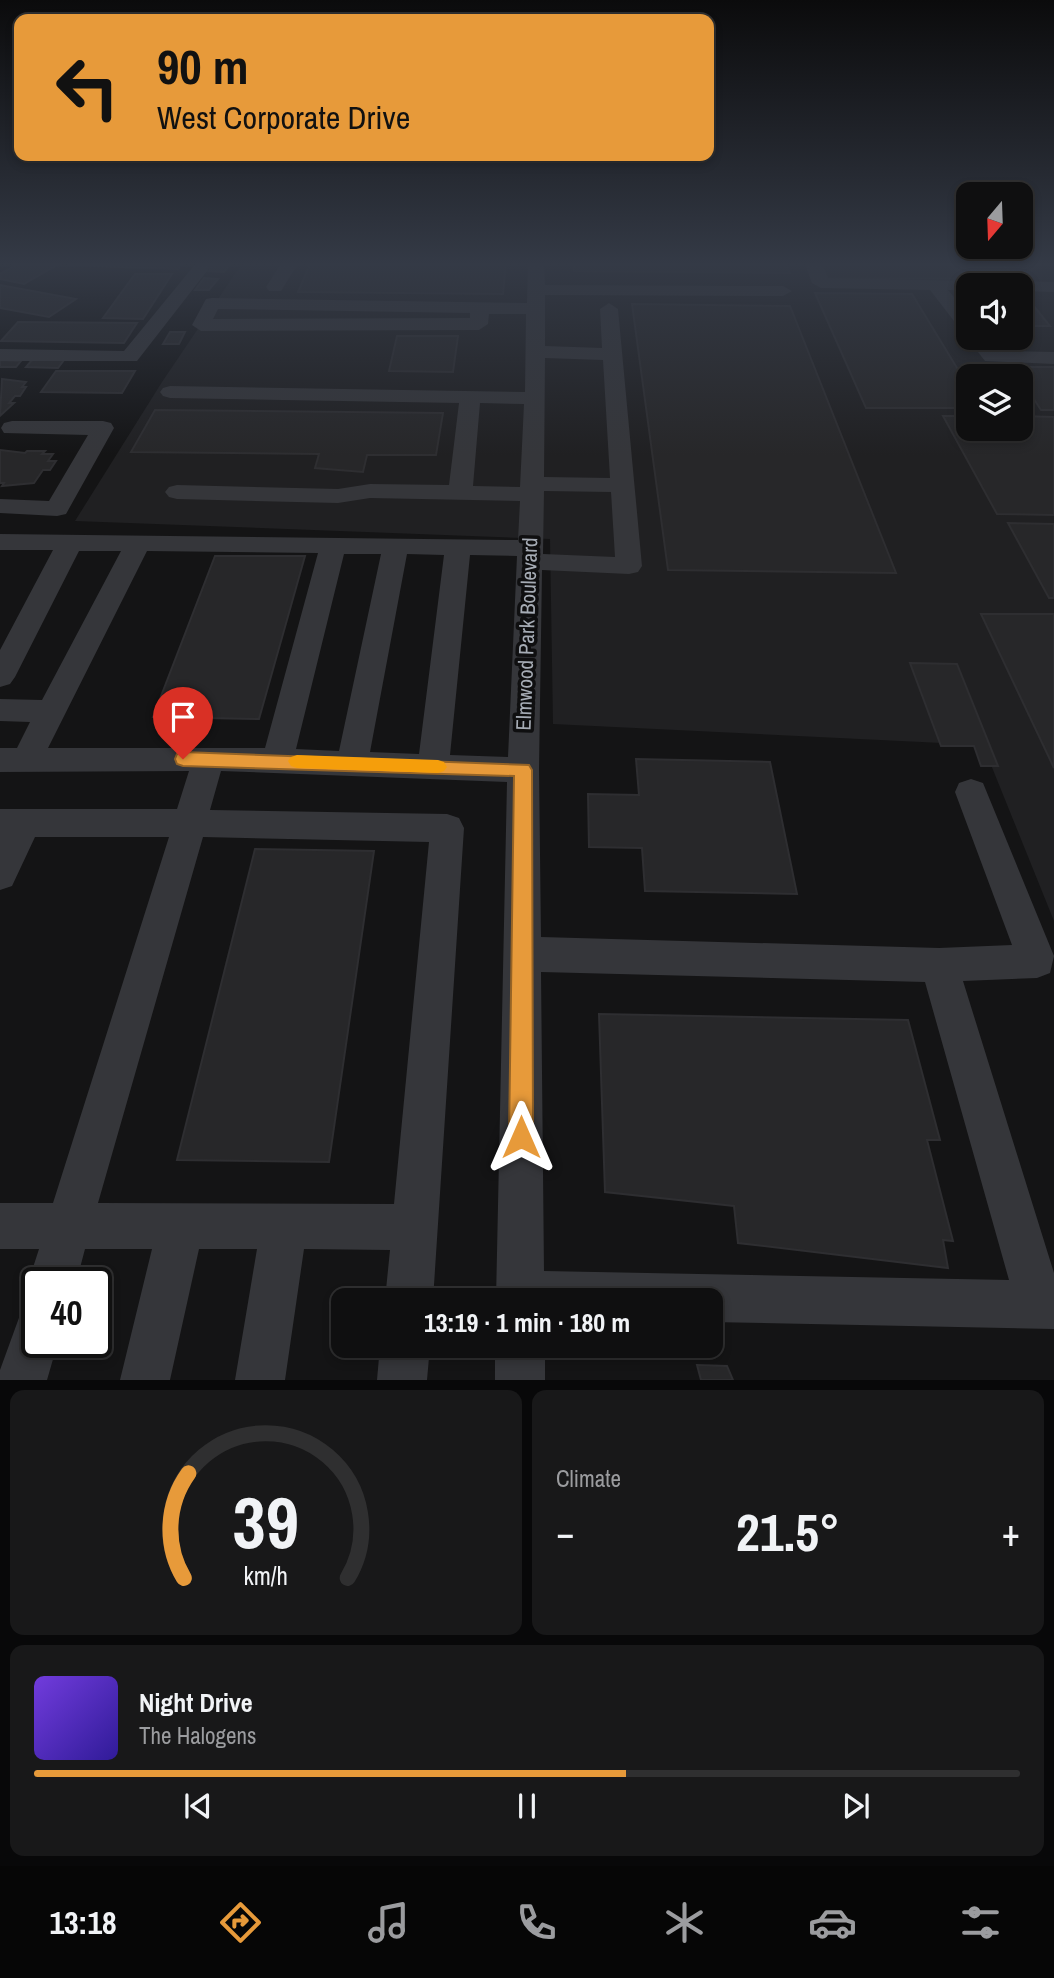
<!DOCTYPE html>
<html lang="en">
<head>
<meta charset="utf-8">
<style>
	body { margin:0; font-family:"Archivo Narrow",sans-serif; background:#181819; color:#f1f3f6; height:100vh; display:flex; flex-direction:column; font-size:26px; white-space:nowrap }
	* { box-sizing:border-box; margin:0 }
	p { font-size:23px; color:#9b9c9f }
	.icon { flex:none; width:38px; height:38px; fill:none; stroke:currentColor; stroke-width:2; stroke-linecap:round; stroke-linejoin:round }
	.map { position:relative; height:1380px; overflow:hidden }
	.side { display:flex; flex-direction:column; gap:10px; padding:10px; background:#080809; flex:1 }
	.side>* { flex:none }
	.guide { position:absolute; left:14px; top:14px; width:700px; height:147px; border-radius:14px; box-shadow:0 4px 10px #0003,0 0 0 2px #2f2f30; background:#e79a3a; color:#111; overflow:hidden }
	.needle { width:46px; rotate:199deg }
	.buttons { position:absolute; left:956px; top:182px; display:grid; gap:14px }
	.buttons a { display:grid; place-items:center; width:77px; height:77px; border-radius:14px; background:#0f0f10; box-shadow:0 4px 10px #0003,0 0 0 2px #2f2f30; font-size:35px }
	.speed { position:absolute; left:21px; top:1267px; display:flex; gap:14px; font-size:35px; font-weight:700; text-align:center }
	.speed>* { display:grid; place-content:center; width:91px; height:91px; border-radius:50%; background:#0f0f10; box-shadow:0 4px 10px #0003,0 0 0 2px #2f2f30; line-height:1 }
	.speed .limit { border:4px solid #111; border-radius:10px; background:#fff; color:#111 }
	.pin { position:absolute; display:grid; place-items:center; width:60px; height:60px; color:#fff; margin:-72px -30px; border-radius:50% 50% 50% 0; rotate:-45deg; box-shadow:0 0 7px #0007 }
	.pin .icon { rotate:45deg }
	.me { position:absolute; width:77px; margin:-38px; rotate:0deg; stroke-linejoin:round; filter:drop-shadow(0 0 5px #0008) }
	.turn { display:flex; align-items:center; gap:24px; height:147px; padding:0 28px; font-size:32px }
	.turn .icon { width:91px; height:91px; stroke-width:2.5 }
	.turn b { display:block; font-size:49px; line-height:60px }
	.big { font-size:52px; font-weight:700; line-height:1.1 }
	.side .card { flex:1; display:flex; flex-direction:column; justify-content:center; gap:10px; min-width:0; padding:0 24px; border-radius:14px; background:#181819 }
	.side .dial { align-items:center; gap:0 }
	.dial svg { height:182px; overflow:visible; fill:none; stroke:#2f2f30; stroke-width:7; stroke-linecap:round; text-anchor:middle }
	.dial text { fill:#f1f3f6; stroke:none }
	.song { display:flex; align-items:center; gap:21px }
	.cover { width:84px; height:84px; border-radius:10px; background:linear-gradient(135deg,hsl(260 70% 55%),hsl(250 70% 35%)) }
	.played { height:7px; border-radius:4px; background:linear-gradient(90deg,#e79a3a 60%,#2f2f30 60%) }
	.keys { display:flex; justify-content:space-around; direction:ltr }
	.heat { display:flex; justify-content:space-between; align-items:center; font-size:38px; direction:ltr }
	.side .tiles { flex:1; display:grid; gap:10px; grid-template-columns:1fr 1fr }
	.card:last-child { grid-column:span 2 }
	.trip { position:absolute; left:331px; top:1288px; width:392px; height:70px; border-radius:14px; background:#0f0f10; box-shadow:0 4px 10px #0003,0 0 0 2px #2f2f30; font-weight:700; line-height:70px; text-align:center }
	.menu { display:flex; height:112px; justify-content:space-around; align-items:center; background:#060606; color:#9b9c9f }
	.menu .icon { width:49px; height:49px }
	.menu .current { color:#e79a3a }
	.menu b { font-size:32px; color:#f1f3f6 }
	.map>svg:first-child { display:block }
</style>
</head>
<body>
<div class="map">
<svg width="1054" height="1380" viewBox="0 0 1054 1380">
	<rect width="100%" height="100%" fill="#141415"/>
	<path fill="#202022" fill-rule="evenodd" d="M243 262H1054V921L983 745 553 724 550 539 75 521 162 382ZM968 285H1020V338H968ZM968 376H1020V429H968Z"/>
	<g fill="#272729" stroke="#2e2e31" stroke-width="2">
		<path d="M21 262H56L60 263 24 284 0 279V274Z"/>
		<path d="M72 262H183L178 269 69 265Z"/>
		<path d="M311 262H506L503 294 298 292Z"/>
		<path d="M574 262H785L790 273 574 271Z"/>
		<path d="M820 262H1002L1015 279 827 278Z"/>
		<path d="M215 263 230 264 224 272 209 271Z"/>
		<path d="M135 274H172L143 319 103 318Z"/>
		<path d="M204 278 218 279 209 290H195Z"/>
		<path d="M0 285 76 299 49 317 0 308Z"/>
		<path d="M815 293 912 294 968 386V408H866Z"/>
		<path d="M1020 295H1025L1050 326H1020Z"/>
		<path d="M632 304 790 306 896 573 668 570Z"/>
		<path d="M18 322 137 323 124 343 1 341Z"/>
		<path d="M170 332H185L179 344H163Z"/>
		<path d="M397 336H458L453 372 389 371Z"/>
		<path d="M0 360 21 361 16 367H0Z"/>
		<path d="M32 360H64L58 368 26 367Z"/>
		<path d="M1027 367H1054V410H1041L1015 370 1030 371Z"/>
		<path d="M56 371H135L122 393 41 392Z"/>
		<path d="M2 379 26 382 22 387H26L20 396H15L9 403H14L0 416Z"/>
		<path d="M155 410 443 413 436 455H367L363 472 315 468 319 454 131 452Z"/>
		<path d="M943 416H968V429H1020V416L1054 417V515L997 514Z"/>
		<path d="M0 450 25 453 27 451H45L42 454H53L48 461H56L50 470H43L34 483 2 486 4 483H0Z"/>
		<path d="M1008 523 1054 524V598H1049Z"/>
		<path d="M215 556H305L259 719 153 717Z"/>
		<path d="M981 614H1054V768Z"/>
		<path d="M910 663 957 664 998 766H981L974 746H941Z"/>
		<path d="M636 759 770 762 797 894 645 891 642 848 589 847 588 794 639 795Z"/>
		<path d="M255 849 374 851 329 1162 177 1160Z"/>
		<path d="M599 1014 908 1020 940 1140H927L953 1241 943 1240 948 1268 738 1243 734 1206 605 1192Z"/>
		<path d="M697 1365 727 1366 733 1380H701Z"/>
	</g>
	<g fill="none" stroke-linecap="round" stroke-linejoin="round">
		<g fill="#35363a" fill-rule="evenodd">
			<path d="M197 262H214L137 361H0V349L124 351Z"/>
			<path d="M282 262H299L281 291H269L266 287Z"/>
			<path d="M528 262H544L545 285 783 286 792 291 783 296 545 295V346L602 348 600 309 609 303 618 309 642 566 638 572 629 574 542 570 539 770 541 937 939 948 1012 945 955 792 959 783 971 779 983 783 1054 956 1050 973 1037 978 963 981 1054 1273V1329L710 1322V1300H496L507 782 221 771 210 810 447 814 459 818 464 828 433 1300H385L390 1250 304 1249 285 1380H235L257 1249H199L170 1380H120L152 1249H85L76 1283H37V1300L28 1283 39 1249H0V1203H53L169 837H35L12 886 0 890V809H177L189 771 0 772V748H17L30 722 0 721V699L42 700 121 551H79L15 677 10 684 0 687V650L53 550H0V534L518 540 520 501 370 498 338 503 177 499 169 497 165 492 169 487 177 485 338 489 370 484 449 485 459 403 170 398 163 396 160 392 163 388 170 386 525 392 526 314H489L488 324 479 330 201 331 192 325 206 299 212 298 527 303ZM218 309 470 313V318L213 319ZM545 358 603 360 610 478 544 477ZM480 403 524 404 520 487 473 486ZM544 491 611 492 615 557 543 554ZM147 551 318 553 265 748H48ZM344 554H381L339 751 296 749ZM407 554 444 555 419 754 370 752ZM470 555 517 556 508 757 450 755ZM203 837 429 842 394 1204 98 1203ZM541 972 925 982 1009 1280 544 1271Z"/>
			<path d="M804 262H821L828 278 974 281 977 285H968V290H948L968 314V332L961 330 930 290 821 288 812 283Z"/>
			<path d="M1020 281 1054 282V292L1020 291V285H1012Z"/>
			<path d="M967 338H987L998 351 1054 352V364L985 361Z"/>
			<path d="M12 421H103L111 423 114 428 66 514 57 516 0 513V499L49 501 88 435 4 433 1 428 4 423Z"/>
			<path d="M37 1308V1342H58L47 1380H0V1370L20 1315Z"/>
			<path d="M380 1346H430L427 1380H377Z"/>
			<rect x="495" y="1346" width="50" height="34"/>
		</g>
	</g>
	<linearGradient id="sky" x2="0" y2="1"><stop stop-color="#0b0b0c"/><stop offset="0.58" stop-color="#343a46"/><stop offset="1" stop-color="#343a46" stop-opacity="0"/></linearGradient>
	<rect width="1054" height="455" fill="url(#sky)"/>
	<path fill="#e79a3a" stroke="#966426" stroke-width="2" d="M183 752 529 765 532 770 533 1137 529 1145 521 1149 513 1145 509 1137 514 776 183 766 177 764 175 759 177 754Z"/>
	<path fill="#f59e0b" d="M297 755 438 760 444 762 447 767 444 771 438 773 297 768 291 766 288 761 291 757Z"/>
	<g text-anchor="middle" stroke-width="7" stroke-linejoin="round" paint-order="stroke">
		<g font-size="21" fill="#a6acb5" stroke="#0f0f10">
			<text transform="translate(527 634) rotate(-88)" y="7">Elmwood Park Boulevard</text>
		</g>
	</g>
</svg>
<div class="buttons">
<a><svg class="needle" viewBox="-14 -14 28 28"><path d="M0-13l5 13h-10z" fill="#e53935"/><path d="M0 13l5-13h-10z" fill="#9b9c9f"/></svg></a>
<a><svg class="icon" aria-label="sound" viewBox="0 0 24 24"><path d="M4 9h4l5-4v14l-5-4H4zM17 9q2 3 0 6"/></svg></a>
<a><svg class="icon" aria-label="layers" viewBox="0 0 24 24"><path d="M12 4l9 5-9 5-9-5zM3 14l9 5 9-5"/></svg></a>
</div>
<div class="speed"><div class="limit">40</div></div>
<div class="pin" style="left:183px;top:759px;background:#d93025"><svg class="icon" aria-label="arrive" viewBox="0 0 24 24"><path d="M6 21V4h12l-3 4 3 4H6"/></svg></div>
<svg class="me" style="left:521px;top:1137px" viewBox="-20 -20 40 40"><path d="M0-17L14 15 0 8-14 15z" fill="#e79a3a" stroke="#fff" stroke-width="4"/></svg>
<div class="trip">13:19 · 1 min · 180 m</div>
<div class="guide">
<div class="turn"><svg class="icon" aria-label="left" viewBox="0 0 24 24"><path d="M17 20v-9H6M10 6l-5 5 5 5"/></svg><div><b>90 m</b>West Corporate Drive</div></div>
</div>
</div>
<section class="side">
<div class="tiles">
<div class="card dial"><svg viewBox="0 0 100 80">
<path d="M14 69A42 42 0 1 1 86 69"/>
<path d="M14 69A42 42 0 0 1 16 23" stroke="#e79a3a"/>
<text x="50" y="56" font-size="32" font-weight="700">39</text>
<text x="50" y="72" font-size="11">km/h</text>
</svg></div>
<div class="card"><p>Climate</p>
<div class="heat"><a>−</a><b class="big">21.5°</b><a>+</a></div>
</div>
<div class="card">
<div class="song"><i class="cover"></i><div><b>Night Drive</b><p>The Halogens</p></div></div>
<div class="played"></div>
<div class="keys"><svg class="icon" aria-label="previous" viewBox="0 0 24 24"><path d="M18 5L8 12l10 7zM5 5v14"/></svg><svg class="icon" aria-label="pause" viewBox="0 0 24 24"><path d="M8 5v14M16 5v14"/></svg><svg class="icon" aria-label="next" viewBox="0 0 24 24"><path d="M6 5l10 7-10 7zM19 5v14"/></svg></div>
</div>
</div>
</section>
<nav class="menu">
<b>13:18</b>
<svg class="icon current" aria-label="directions" viewBox="0 0 24 24"><path d="M12 3l9 9-9 9-9-9zM9 14v-3h6M13 9l2 2-2 2"/></svg>
<svg class="icon" aria-label="music" viewBox="0 0 24 24"><path d="M9 18V5l10-2v13"/><circle cx="6" cy="18" r="3"/><circle cx="16" cy="16" r="3"/></svg>
<svg class="icon" aria-label="phone" viewBox="0 0 24 24"><path d="M5 4h4l2 5-3 2q2 4 5 5l2-3 5 2v4C11 20 4 13 5 4z"/></svg>
<svg class="icon" aria-label="climate" viewBox="0 0 24 24"><path d="M12 3v18M4 7l16 10M4 17L20 7"/></svg>
<svg class="icon" aria-label="car" viewBox="0 0 24 24"><path d="M5 17H2v-5l4-1 3-4h7l3 4 3 1v5h-3M9 17h6M6 11h13"/><circle cx="7" cy="17" r="2"/><circle cx="17" cy="17" r="2"/></svg>
<svg class="icon" aria-label="filters" viewBox="0 0 24 24"><path d="M4 7h16M4 17h16"/><circle cx="9" cy="7" r="2"/><circle cx="15" cy="17" r="2"/></svg>
</nav>
</body>
</html>
